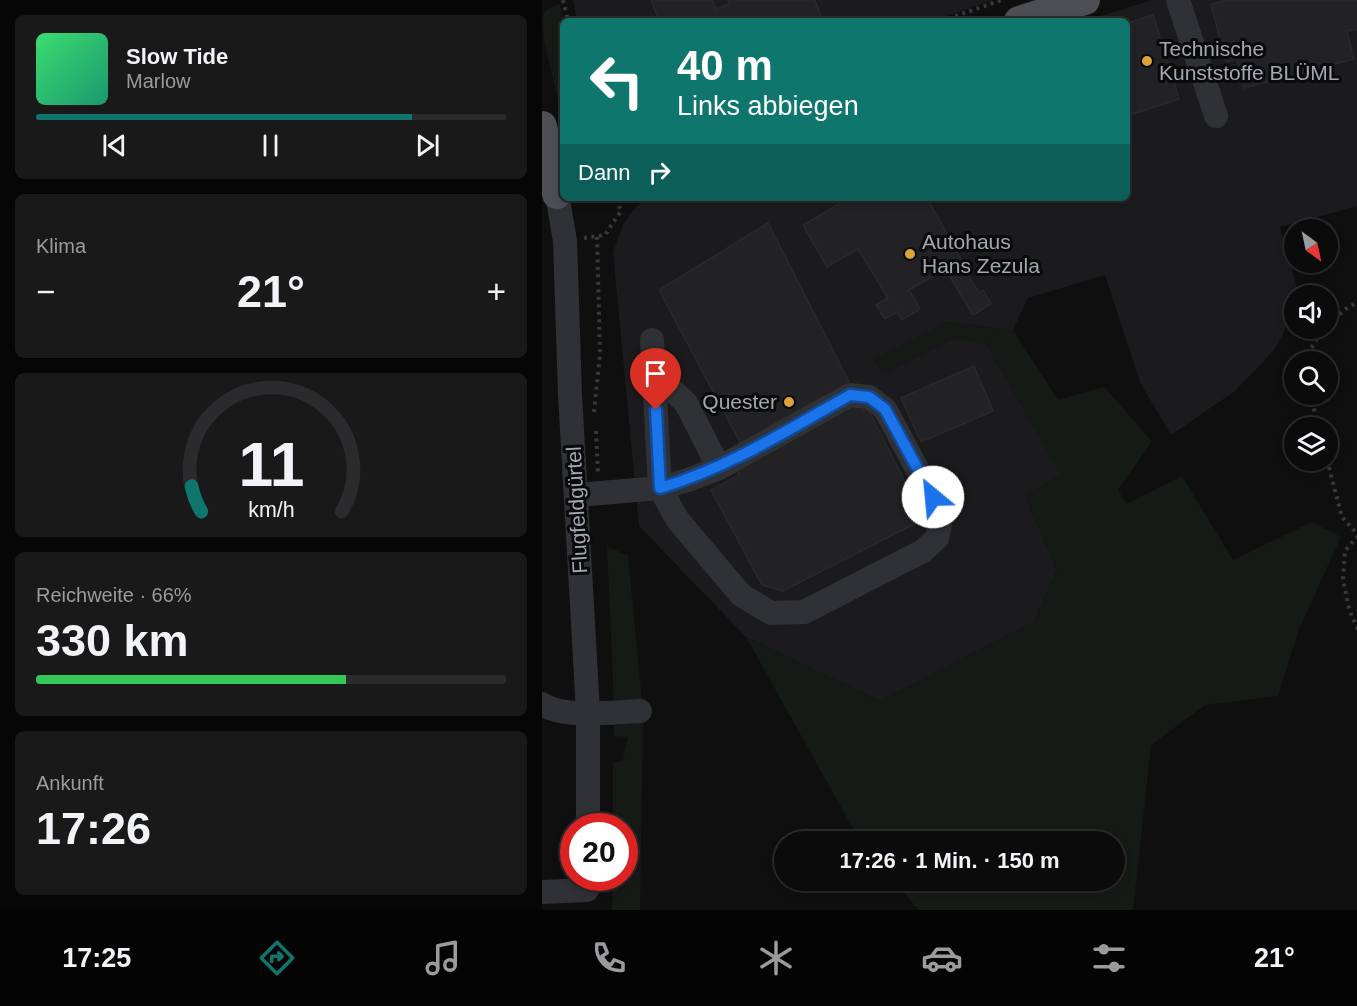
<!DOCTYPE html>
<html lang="de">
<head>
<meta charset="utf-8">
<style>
	body { margin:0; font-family:Arial,sans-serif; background:#19191a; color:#f1f3f6; height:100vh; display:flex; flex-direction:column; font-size:22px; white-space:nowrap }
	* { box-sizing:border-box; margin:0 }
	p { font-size:20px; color:#9a9b9d }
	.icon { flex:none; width:33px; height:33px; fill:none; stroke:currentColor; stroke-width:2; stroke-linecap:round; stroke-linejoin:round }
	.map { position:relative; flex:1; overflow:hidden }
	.panel { display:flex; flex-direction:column; gap:15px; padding:15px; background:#060607; width:542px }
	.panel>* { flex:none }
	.hud { position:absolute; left:18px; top:18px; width:570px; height:183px; border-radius:9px; box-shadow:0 3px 9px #0003,0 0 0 2px #2b2b2d; background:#0f766e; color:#fff; overflow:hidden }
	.needle { width:39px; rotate:147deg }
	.controls { position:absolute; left:742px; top:219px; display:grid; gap:12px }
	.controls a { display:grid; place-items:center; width:54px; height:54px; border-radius:50%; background:#0b0b0c; box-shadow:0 3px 9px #0003,0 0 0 2px #2b2b2d; font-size:30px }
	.speed { position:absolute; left:18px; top:813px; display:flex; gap:12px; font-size:30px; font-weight:700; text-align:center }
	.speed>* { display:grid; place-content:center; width:78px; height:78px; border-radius:50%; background:#0b0b0c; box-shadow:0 3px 9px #0003,0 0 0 2px #2b2b2d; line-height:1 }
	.speed .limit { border:9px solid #d22; background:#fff; color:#111 }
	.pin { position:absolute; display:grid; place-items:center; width:51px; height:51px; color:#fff; margin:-62px -26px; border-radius:50% 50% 50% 0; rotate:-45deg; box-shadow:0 0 6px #0007 }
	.pin .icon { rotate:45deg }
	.me { position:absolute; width:66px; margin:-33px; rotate:332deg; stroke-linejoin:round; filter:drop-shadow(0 0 4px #0008) }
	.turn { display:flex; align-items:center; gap:21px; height:126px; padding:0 18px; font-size:27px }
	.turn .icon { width:78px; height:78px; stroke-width:2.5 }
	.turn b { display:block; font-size:42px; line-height:51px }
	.then { display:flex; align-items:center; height:57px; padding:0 18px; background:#0003; gap:12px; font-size:22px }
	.big { font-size:45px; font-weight:700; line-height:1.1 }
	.panel .tile { flex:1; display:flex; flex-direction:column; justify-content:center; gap:9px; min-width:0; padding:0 21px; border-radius:9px; background:#19191a }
	.panel .dial { align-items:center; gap:0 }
	.dial svg { height:156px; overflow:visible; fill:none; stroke:#2b2b2d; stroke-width:7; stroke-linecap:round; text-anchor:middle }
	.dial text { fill:#f1f3f6; stroke:none }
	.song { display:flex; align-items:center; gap:18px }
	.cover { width:72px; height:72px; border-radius:9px; background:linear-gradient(135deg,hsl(140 70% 55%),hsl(160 70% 35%)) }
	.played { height:6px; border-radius:3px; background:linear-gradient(90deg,#0f766e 80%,#2b2b2d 80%) }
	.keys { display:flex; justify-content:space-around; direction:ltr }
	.heat { display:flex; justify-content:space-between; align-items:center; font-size:33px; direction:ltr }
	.charge { height:9px; border-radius:4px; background:linear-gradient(90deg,#34c759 66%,#2b2b2d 0) }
	.trip { position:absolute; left:232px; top:831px; width:351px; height:60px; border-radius:30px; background:#0b0b0c; box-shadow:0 3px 9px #0003,0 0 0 2px #2b2b2d; font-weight:700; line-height:60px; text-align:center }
	.dock { display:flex; height:96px; justify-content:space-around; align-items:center; background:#040405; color:#9a9b9d }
	.dock .icon { width:42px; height:42px }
	.dock .active { color:#0f766e }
	.dock b { font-size:27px; color:#f1f3f6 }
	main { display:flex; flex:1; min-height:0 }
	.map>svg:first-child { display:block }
</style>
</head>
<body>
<main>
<section class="panel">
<div class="tile">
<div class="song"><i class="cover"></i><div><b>Slow Tide</b><p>Marlow</p></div></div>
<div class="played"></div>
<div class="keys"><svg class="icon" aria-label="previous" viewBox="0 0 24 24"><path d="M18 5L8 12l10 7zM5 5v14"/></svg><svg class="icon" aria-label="pause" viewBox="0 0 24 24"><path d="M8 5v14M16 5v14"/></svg><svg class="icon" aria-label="next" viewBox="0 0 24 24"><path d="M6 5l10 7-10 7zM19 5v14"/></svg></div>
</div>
<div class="tile"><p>Klima</p>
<div class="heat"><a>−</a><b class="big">21°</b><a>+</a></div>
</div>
<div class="tile dial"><svg viewBox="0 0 100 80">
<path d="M14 69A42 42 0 1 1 86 69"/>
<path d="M14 69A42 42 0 0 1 9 56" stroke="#0f766e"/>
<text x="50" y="56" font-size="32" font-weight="700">11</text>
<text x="50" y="72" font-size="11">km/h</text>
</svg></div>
<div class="tile"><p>Reichweite · 66%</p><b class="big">330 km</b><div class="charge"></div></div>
<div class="tile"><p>Ankunft</p><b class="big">17:26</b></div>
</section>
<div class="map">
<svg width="816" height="910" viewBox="0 0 816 910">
	<rect width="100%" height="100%" fill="#0f0f10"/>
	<g fill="#1b1b1d">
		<path d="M31 0H451L391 21H35Z"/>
		<path d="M610 0H815V206L738 227 757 295 753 296V311L733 349 693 391 629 435 598 382 563 275 486 298 471 330 405 322 341 374 413 338 444 344 519 474 483 496 515 570 492 622 338 701 204 637 97 526 71 252 81 225 93 208 104 198H585V21H543Z"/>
	</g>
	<g fill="#161a16">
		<path d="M18 4 21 22V115C14 91 0 42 0 18 2 10 11 6 18 4Z"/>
		<path d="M405 322 471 330 516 400 562 387 610 441 576 490 585 504 640 476 691 560 770 522 799 537 757 629 736 696 663 705 609 745 591 910H377L351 881 573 880V842L318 841 204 637 338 701 492 622 515 570 483 496 518 474 444 344 413 338 341 374 331 359Z"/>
		<path d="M65 546 86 556 100 701 72 703Z"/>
		<path d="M101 721 98 910H70L71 878H82V826H71V763L81 760 86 737 72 736V726Z"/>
	</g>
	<g fill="#222224" stroke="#29292c" stroke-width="1.5">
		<path d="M109 0H170L174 9 187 4 186 0H273L281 21H117Z"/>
		<path d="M685 0H816V29L805 31 812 59 702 88 695 59 684 62 669 4Z"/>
		<path d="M611 15 637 99 585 116V23Z"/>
		<path d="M307 198H385L419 259 417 260 437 293 441 290 449 304 431 315 403 269 367 290 378 309 360 320 355 312 343 319 334 305 346 298 316 249 285 267 261 225Z"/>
		<path d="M226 223 322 411 326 409 382 519 241 591 220 585 169 490 197 475 194 469 208 461 117 290Z"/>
		<path d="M432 366 451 411 379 442 359 398Z"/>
	</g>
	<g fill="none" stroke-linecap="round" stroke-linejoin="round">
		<g stroke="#37383b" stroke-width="4" stroke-dasharray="3 4.5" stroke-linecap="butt">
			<path d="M21 0 26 21"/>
			<path d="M399 21 460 0"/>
			<path d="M42 238 63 235 79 211 74 198"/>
			<path d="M786 324 805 308 816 302"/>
			<path d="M766 362 767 352 781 328"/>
			<path d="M768 394 777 428"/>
			<path d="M52 412 58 354 55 236"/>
			<path d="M54 431 56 472"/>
			<path d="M785 460 800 517 816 535"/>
			<path d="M816 536 803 551 801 579 807 609 816 630"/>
			<path d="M24 830V871"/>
		</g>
		<g stroke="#303135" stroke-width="24">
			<path d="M636 0 674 116"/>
			<path d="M15 194 23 241 28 394 46 712V826"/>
			<path d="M110 340 118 488 146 480 177 468 144 403 129 389 113 390"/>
			<path d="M35 495 118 488 135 519 199 595 229 613 262 612 381 551 395 538 400 515 343 409 327 397 308 395 177 468"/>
			<path d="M0 704C23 719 71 712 98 711"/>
			<path d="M0 892 45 890"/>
		</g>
		<g stroke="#4d4e53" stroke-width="30">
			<path d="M477 21 543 0"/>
			<path d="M0 126 15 194"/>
		</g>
	</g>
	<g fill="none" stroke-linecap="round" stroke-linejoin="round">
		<g stroke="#114b97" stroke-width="15">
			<path id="route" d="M114 410 118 488C186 468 246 430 308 395L327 397 343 409 391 497"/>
		</g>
		<use href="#route" stroke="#1a73e8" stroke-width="10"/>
	</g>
	<g fill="#dca23c" stroke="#0a0a0b" stroke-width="2">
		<circle cx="605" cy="61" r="6"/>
		<circle cx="368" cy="254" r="6"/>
		<circle cx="247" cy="402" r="6"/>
	</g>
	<g text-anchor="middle" stroke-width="6" stroke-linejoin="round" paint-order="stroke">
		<g font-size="21" fill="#a2a6af" stroke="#0a0a0b" text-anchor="start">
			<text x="617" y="56">Technische<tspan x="617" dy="24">Kunststoffe BLÜML</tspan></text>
			<text x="380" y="249">Autohaus<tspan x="380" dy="24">Hans Zezula</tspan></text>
			<text x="235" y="409" text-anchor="end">Quester</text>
		</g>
		<g font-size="21" fill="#a2a6af" stroke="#0a0a0b">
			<text transform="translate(35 510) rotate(-93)" y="7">Flugfeldgürtel</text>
		</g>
	</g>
</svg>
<div class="controls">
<a><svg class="needle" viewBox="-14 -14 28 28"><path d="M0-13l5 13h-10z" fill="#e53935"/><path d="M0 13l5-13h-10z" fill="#9a9b9d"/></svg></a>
<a><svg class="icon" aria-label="sound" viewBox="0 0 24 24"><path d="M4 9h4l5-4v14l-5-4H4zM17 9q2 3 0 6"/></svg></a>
<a><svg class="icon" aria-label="search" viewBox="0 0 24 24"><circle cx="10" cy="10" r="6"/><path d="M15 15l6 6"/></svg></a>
<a><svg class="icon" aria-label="layers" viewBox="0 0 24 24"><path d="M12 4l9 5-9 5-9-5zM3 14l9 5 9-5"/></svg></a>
</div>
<div class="speed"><div class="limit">20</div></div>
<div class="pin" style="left:114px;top:410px;background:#d93025"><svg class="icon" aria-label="arrive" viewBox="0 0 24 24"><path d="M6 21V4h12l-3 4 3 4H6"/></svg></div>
<svg class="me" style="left:391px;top:497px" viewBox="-20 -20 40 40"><circle r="19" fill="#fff"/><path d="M0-13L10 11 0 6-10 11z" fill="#1a73e8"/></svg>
<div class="trip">17:26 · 1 Min. · 150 m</div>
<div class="hud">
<div class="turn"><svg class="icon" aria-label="left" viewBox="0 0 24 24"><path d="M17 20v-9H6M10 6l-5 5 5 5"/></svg><div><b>40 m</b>Links abbiegen</div></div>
<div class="then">Dann<svg class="icon" aria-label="right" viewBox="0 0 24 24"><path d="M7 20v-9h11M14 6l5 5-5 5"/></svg></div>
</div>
</div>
</main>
<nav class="dock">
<b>17:25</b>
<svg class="icon active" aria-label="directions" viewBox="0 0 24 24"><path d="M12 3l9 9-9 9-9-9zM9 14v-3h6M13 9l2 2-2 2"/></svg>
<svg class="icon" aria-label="music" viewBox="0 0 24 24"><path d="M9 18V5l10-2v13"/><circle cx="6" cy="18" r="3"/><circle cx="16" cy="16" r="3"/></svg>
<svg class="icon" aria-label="phone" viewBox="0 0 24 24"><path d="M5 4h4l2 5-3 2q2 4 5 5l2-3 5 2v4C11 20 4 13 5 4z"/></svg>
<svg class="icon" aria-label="climate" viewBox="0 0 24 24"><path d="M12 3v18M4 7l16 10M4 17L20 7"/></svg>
<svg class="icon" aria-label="car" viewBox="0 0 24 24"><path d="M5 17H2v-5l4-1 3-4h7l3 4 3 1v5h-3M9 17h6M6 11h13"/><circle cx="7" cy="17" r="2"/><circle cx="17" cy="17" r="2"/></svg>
<svg class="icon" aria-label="filters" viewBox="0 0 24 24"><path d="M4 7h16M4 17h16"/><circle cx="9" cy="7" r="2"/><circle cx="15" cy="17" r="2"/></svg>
<b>21°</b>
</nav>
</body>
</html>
